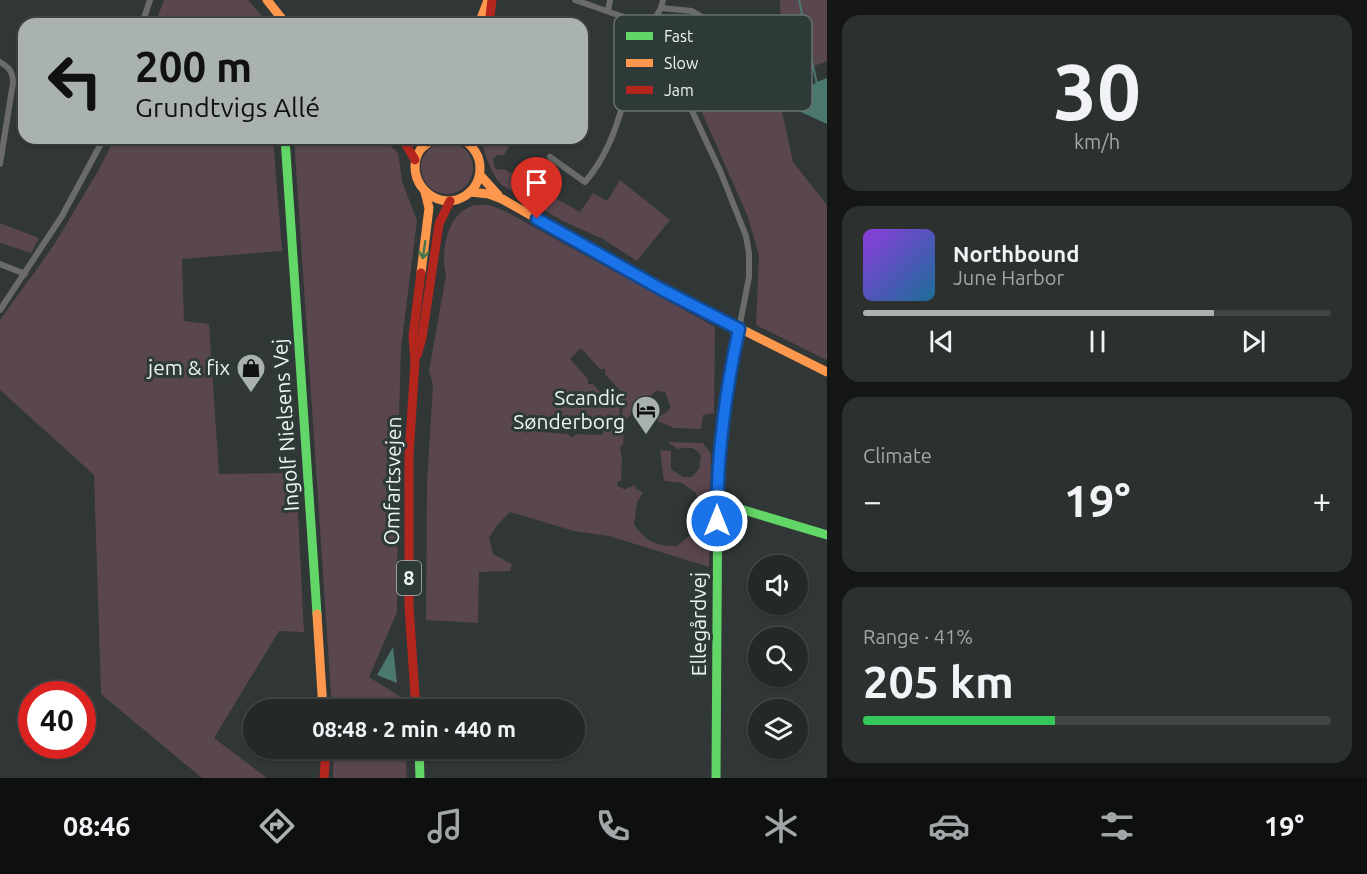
<!DOCTYPE html>
<html lang="en">
<head>
<meta charset="utf-8">
<style>
	body { margin:0; font-family:Ubuntu,sans-serif; background:#2c3130; color:#f1f3f6; height:100vh; display:flex; flex-direction:column; font-size:22px; white-space:nowrap }
	* { box-sizing:border-box; margin:0 }
	p { font-size:20px; color:#a3a6a8 }
	.icon { flex:none; width:33px; height:33px; fill:none; stroke:currentColor; stroke-width:2; stroke-linecap:round; stroke-linejoin:round }
	.map { position:relative; flex:1; overflow:hidden }
	.side { display:flex; flex-direction:column; gap:15px; padding:15px; background:#141716; width:540px }
	.side>* { flex:none }
	.guide { position:absolute; left:18px; top:18px; width:570px; height:126px; border-radius:18px; box-shadow:0 2px 4px #0004,0 0 0 2px #414545; background:#aab2b0; color:#111; overflow:hidden }
	.buttons { position:absolute; left:748px; top:555px; display:grid; gap:12px }
	.buttons a { display:grid; place-items:center; width:60px; height:60px; border-radius:50%; background:#242928; box-shadow:0 2px 4px #0004,0 0 0 2px #414545; font-size:30px }
	.speed { position:absolute; left:18px; top:681px; display:flex; gap:12px; font-size:30px; font-weight:700; text-align:center }
	.speed>* { display:grid; place-content:center; width:78px; height:78px; border-radius:50%; background:#242928; box-shadow:0 2px 4px #0004,0 0 0 2px #414545; line-height:1 }
	.speed .limit { border:9px solid #d22; background:#fff; color:#111 }
	.pin { position:absolute; display:grid; place-items:center; width:51px; height:51px; color:#fff; margin:-62px -26px; border-radius:50% 50% 50% 0; rotate:-45deg; box-shadow:0 0 6px #0007 }
	.pin .icon { rotate:45deg }
	.me { position:absolute; width:66px; margin:-33px; rotate:0deg; stroke-linejoin:round; filter:drop-shadow(0 0 4px #0008) }
	.turn { display:flex; align-items:center; gap:21px; height:126px; padding:0 18px; font-size:27px }
	.turn .icon { width:78px; height:78px; stroke-width:2.5 }
	.turn b { display:block; font-size:42px; line-height:51px }
	.big { font-size:45px; font-weight:600; line-height:1.1 }
	.side .tile { flex:1; display:flex; flex-direction:column; justify-content:center; gap:9px; min-width:0; padding:0 21px; border-radius:18px; background:#2c3130 }
	.side .dial { align-items:center; gap:0 }
	.dial b { font-size:78px; line-height:1 }
	.song { display:flex; align-items:center; gap:18px }
	.cover { width:72px; height:72px; border-radius:9px; background:linear-gradient(135deg,hsl(270 70% 55%),hsl(200 70% 35%)) }
	.played { height:6px; border-radius:3px; background:linear-gradient(90deg,#aab2b0 75%,#414545 75%) }
	.keys { display:flex; justify-content:space-around; direction:ltr }
	.heat { display:flex; justify-content:space-between; align-items:center; font-size:33px; direction:ltr }
	.charge { height:9px; border-radius:4px; background:linear-gradient(90deg,#34c759 41%,#414545 0) }
	.trip { position:absolute; left:243px; top:699px; width:342px; height:60px; border-radius:30px; background:#242928; box-shadow:0 2px 4px #0004,0 0 0 2px #414545; font-weight:600; line-height:60px; text-align:center }
	.tab-bar { display:flex; height:96px; justify-content:space-around; align-items:center; background:#0e1010; color:#a3a6a8 }
	.tab-bar .icon { width:42px; height:42px }
	.tab-bar .on { color:#aab2b0 }
	.tab-bar b { font-size:27px; color:#f1f3f6 }
	main { display:flex; flex:1; min-height:0 }
	.map>svg:first-child { display:block }
</style>
</head>
<body>
<main>
<div class="map">
<svg width="827" height="778" viewBox="0 0 827 778">
	<rect width="100%" height="100%" fill="#303736"/>
	<g fill="#59464e">
		<path d="M164 0H248L269 24H155Z"/>
		<path d="M780 0H827V61L809 68 782 71Z"/>
		<path d="M743 69 775 79 793 162 827 205V360L756 325 759 256 748 217 696 99Z"/>
		<path d="M115 138H273L282 251 182 259 184 321 209 324 219 474 296 473 304 632 279 631 214 738 267 778H202L101 694 94 475 0 390V320L54 245 98 171Z"/>
		<path d="M294 138H382L398 153 402 181 417 221 401 348 398 453 397 612 369 677 401 697 402 709H332Z"/>
		<path d="M480 138H505L504 141 510 145 504 155H497L493 159 495 168 498 170 504 169 580 212 593 193 607 201 620 180 670 220 637 261 603 239 561 220 502 185C491 176 485 152 480 138Z"/>
		<circle cx="447" cy="168" r="26"/>
		<path d="M474 205H489L505 211 715 327 714 413 703 415 701 429 674 428 653 419 664 414 671 408 665 392 656 391 626 419 622 417 623 404 618 399 623 394 605 374V369H600L581 348 570 359 588 379V384H593L611 405 616 401 620 405 619 418 609 427 604 426V420L576 419 573 415 569 418 542 417 541 432 568 434 572 438 576 434 603 435V429L610 430 620 421 624 423 623 444 620 447 622 459 621 481H618L617 486 626 490 627 488 635 485 636 489 643 492 637 503 634 524C646 542 655 546 677 546L694 532 701 509 696 493 682 483 664 481 660 450 671 451V469L683 477H692L699 469 701 455C693 446 689 447 678 449L667 442 703 443 711 454 709 567 609 536 574 531 510 512 497 525 489 538 493 554 512 564 510 571 479 572 478 623 426 620 427 483 433 385 429 371 446 275C441 256 445 226 461 212 465 209 470 207 474 205Z"/>
		<path d="M0 223 39 238 31 253 0 243Z"/>
		<path d="M334 749H405L407 778H333Z"/>
	</g>
	<g fill="#4b786e">
		<path d="M827 78V124L792 108 788 100 817 82Z"/>
		<path d="M393 647 397 683 377 675Z"/>
	</g>
	<g fill="none" stroke-linecap="round" stroke-linejoin="round">
		<path stroke="#4b786e" stroke-width="2" d="M799 0 817 84"/>
		<g stroke="#6c6b6c" stroke-width="6">
			<path d="M575 0 638 22 649 29 666 55 721 173 746 236 749 253V277L739 329"/>
			<path d="M661 8 692 11 711 22 750 32 753 23"/>
			<path d="M608 11 610 0"/>
			<path d="M142 24 150 0"/>
			<path d="M649 29 661 8 663 0"/>
			<path d="M0 62C10 68 13 72 13 83L0 164"/>
			<path d="M550 157 585 182C605 159 617 128 624 99L672 94 683 89"/>
			<path d="M0 264 25 274"/>
			<path d="M0 310 62 216 104 138"/>
		</g>
		<g stroke="#63d668" stroke-width="9">
			<path d="M285 138 317 614"/>
			<path d="M717 502 827 535"/>
			<path d="M419 748 420 778"/>
			<path d="M716 778 718 467 730 371 739 329"/>
		</g>
		<g stroke="#ff974d" stroke-width="9">
			<path d="M267 0 286 24"/>
			<path d="M479 24 488 0"/>
			<path d="M434 138C430 142 423 146 420 150 402 179 436 214 465 196 475 189 480 180 480 168 480 154 472 145 461 138"/>
			<path d="M480 175 498 195"/>
			<path d="M470 192 489 194 502 199 661 289 827 372"/>
			<path d="M421 273 429 208 425 192"/>
			<path d="M317 614 323 710"/>
		</g>
		<g stroke="#b3261e" stroke-width="9">
			<path d="M489 24 492 0"/>
			<path d="M402 138 415 160"/>
			<path d="M412 138 428 142"/>
			<path d="M467 138V142"/>
			<path d="M417 355 422 338 439 224 450 201"/>
			<path d="M416 710 409 606V455L415 362 413 336 421 273"/>
			<path d="M324 778 326 748"/>
		</g>
	</g>
	<defs><path id="oneway-shaft" d="M-6 0H5M1.5-3L5.5 0L1.5 3" fill="none" stroke-width="1.6" stroke-linecap="round" stroke-linejoin="round" transform="scale(1.5)"/></defs>
	<use stroke="#43784b" href="#oneway-shaft" transform="translate(424 250) rotate(98)"/>
	<g fill="none" stroke-linecap="round" stroke-linejoin="round">
		<g stroke="#114b97" stroke-width="15">
			<path id="route" d="M537 219 661 289 739 329C725 393 717 456 717 521"/>
		</g>
		<use href="#route" stroke="#1a73e8" stroke-width="10"/>
	</g>
	<defs>
		<g id="shop-pin" transform="scale(1.5)"><path d="M0 17L-7.5 6A9.5 9.5 0 1 1 7.5 6Z" fill="#aab2b0" stroke="#2d3a37"/><path d="M-5-2.5h2.3a2.7 3.5 0 0 1 5.4 0H5L5.5 6h-11ZM-1.5-2.5h3a1.5 2.3 0 0 0-3 0Z" fill="#111"/></g>
		<g id="hotel-pin" transform="scale(1.5)"><path d="M0 17L-7.5 6A9.5 9.5 0 1 1 7.5 6Z" fill="#aab2b0" stroke="#2d3a37"/><path d="M-6-4.5h1.5V1H6V5H4.5V3h-9V5H-6ZM-4 0a1.8 1.8 0 1 1 3.6 0ZM.5 0V-2.5h3Q6-2.5 6 0Z" fill="#111"/></g>
	</defs>
	<g fill-rule="evenodd">
		<use href="#shop-pin" x="251" y="368"/>
		<use href="#hotel-pin" x="646" y="410"/>
	</g>
	<g text-anchor="middle" stroke-width="6" stroke-linejoin="round" paint-order="stroke">
		<rect fill="#2d3a37" stroke="#b3bcba" stroke-width="1.5" x="397" y="561" width="24" height="34" rx="4.5"/>
		<g font-size="20" font-weight="bold" fill="#ecf4f2">
			<text x="409" y="585">8</text>
		</g>
		<g font-size="21" fill="#ecf4f2" stroke="#2d3a37" text-anchor="end">
			<text x="230" y="375">jem &amp; fix</text>
			<text x="625" y="405">Scandic<tspan x="625" dy="24">Sønderborg</tspan></text>
		</g>
		<g font-size="21" fill="#ecf4f2" stroke="#2d3a37">
			<text transform="translate(286 425) rotate(-94)" y="7">Ingolf Nielsens Vej</text>
			<text transform="translate(393 481) rotate(-89)" y="7">Omfartsvejen</text>
			<text transform="translate(699 624) rotate(-90)" y="7">Ellegårdvej</text>
		</g>
	</g>
	<rect x="614" y="15" width="198" height="96" rx="9" fill="#2d3a37" stroke="#66726f" stroke-width="1.5"/>
	<rect x="626" y="32" width="27" height="8" fill="#63d668"/>
	<rect x="626" y="59" width="27" height="8" fill="#ff974d"/>
	<rect x="626" y="86" width="27" height="8" fill="#b3261e"/>
	<g font-size="16" fill="#ecf4f2">
		<text x="664" y="42">Fast</text>
		<text x="664" y="69">Slow</text>
		<text x="664" y="96">Jam</text>
	</g>
</svg>
<div class="buttons">
<a><svg class="icon" aria-label="sound" viewBox="0 0 24 24"><path d="M4 9h4l5-4v14l-5-4H4zM17 9q2 3 0 6"/></svg></a>
<a><svg class="icon" aria-label="search" viewBox="0 0 24 24"><circle cx="10" cy="10" r="6"/><path d="M15 15l6 6"/></svg></a>
<a><svg class="icon" aria-label="layers" viewBox="0 0 24 24"><path d="M12 4l9 5-9 5-9-5zM3 14l9 5 9-5"/></svg></a>
</div>
<div class="speed"><div class="limit">40</div></div>
<div class="pin" style="left:537px;top:219px;background:#d93025"><svg class="icon" aria-label="arrive" viewBox="0 0 24 24"><path d="M6 21V4h12l-3 4 3 4H6"/></svg></div>
<svg class="me" style="left:717px;top:521px" viewBox="-20 -20 40 40"><circle r="17" fill="#1a73e8" stroke="#fff" stroke-width="3"/><path d="M0-11L8 9 0 5-8 9z" fill="#fff"/></svg>
<div class="trip">08:48 · 2 min · 440 m</div>
<div class="guide">
<div class="turn"><svg class="icon" aria-label="left" viewBox="0 0 24 24"><path d="M17 20v-9H6M10 6l-5 5 5 5"/></svg><div><b>200 m</b>Grundtvigs Allé</div></div>
</div>
</div>
<section class="side">
<div class="tile dial"><b>30</b><p>km/h</p></div>
<div class="tile">
<div class="song"><i class="cover"></i><div><b>Northbound</b><p>June Harbor</p></div></div>
<div class="played"></div>
<div class="keys"><svg class="icon" aria-label="previous" viewBox="0 0 24 24"><path d="M18 5L8 12l10 7zM5 5v14"/></svg><svg class="icon" aria-label="pause" viewBox="0 0 24 24"><path d="M8 5v14M16 5v14"/></svg><svg class="icon" aria-label="next" viewBox="0 0 24 24"><path d="M6 5l10 7-10 7zM19 5v14"/></svg></div>
</div>
<div class="tile"><p>Climate</p>
<div class="heat"><a>−</a><b class="big">19°</b><a>+</a></div>
</div>
<div class="tile"><p>Range · 41%</p><b class="big">205 km</b><div class="charge"></div></div>
</section>
</main>
<nav class="tab-bar">
<b>08:46</b>
<svg class="icon on" aria-label="directions" viewBox="0 0 24 24"><path d="M12 3l9 9-9 9-9-9zM9 14v-3h6M13 9l2 2-2 2"/></svg>
<svg class="icon" aria-label="music" viewBox="0 0 24 24"><path d="M9 18V5l10-2v13"/><circle cx="6" cy="18" r="3"/><circle cx="16" cy="16" r="3"/></svg>
<svg class="icon" aria-label="phone" viewBox="0 0 24 24"><path d="M5 4h4l2 5-3 2q2 4 5 5l2-3 5 2v4C11 20 4 13 5 4z"/></svg>
<svg class="icon" aria-label="climate" viewBox="0 0 24 24"><path d="M12 3v18M4 7l16 10M4 17L20 7"/></svg>
<svg class="icon" aria-label="car" viewBox="0 0 24 24"><path d="M5 17H2v-5l4-1 3-4h7l3 4 3 1v5h-3M9 17h6M6 11h13"/><circle cx="7" cy="17" r="2"/><circle cx="17" cy="17" r="2"/></svg>
<svg class="icon" aria-label="filters" viewBox="0 0 24 24"><path d="M4 7h16M4 17h16"/><circle cx="9" cy="7" r="2"/><circle cx="15" cy="17" r="2"/></svg>
<b>19°</b>
</nav>
</body>
</html>
